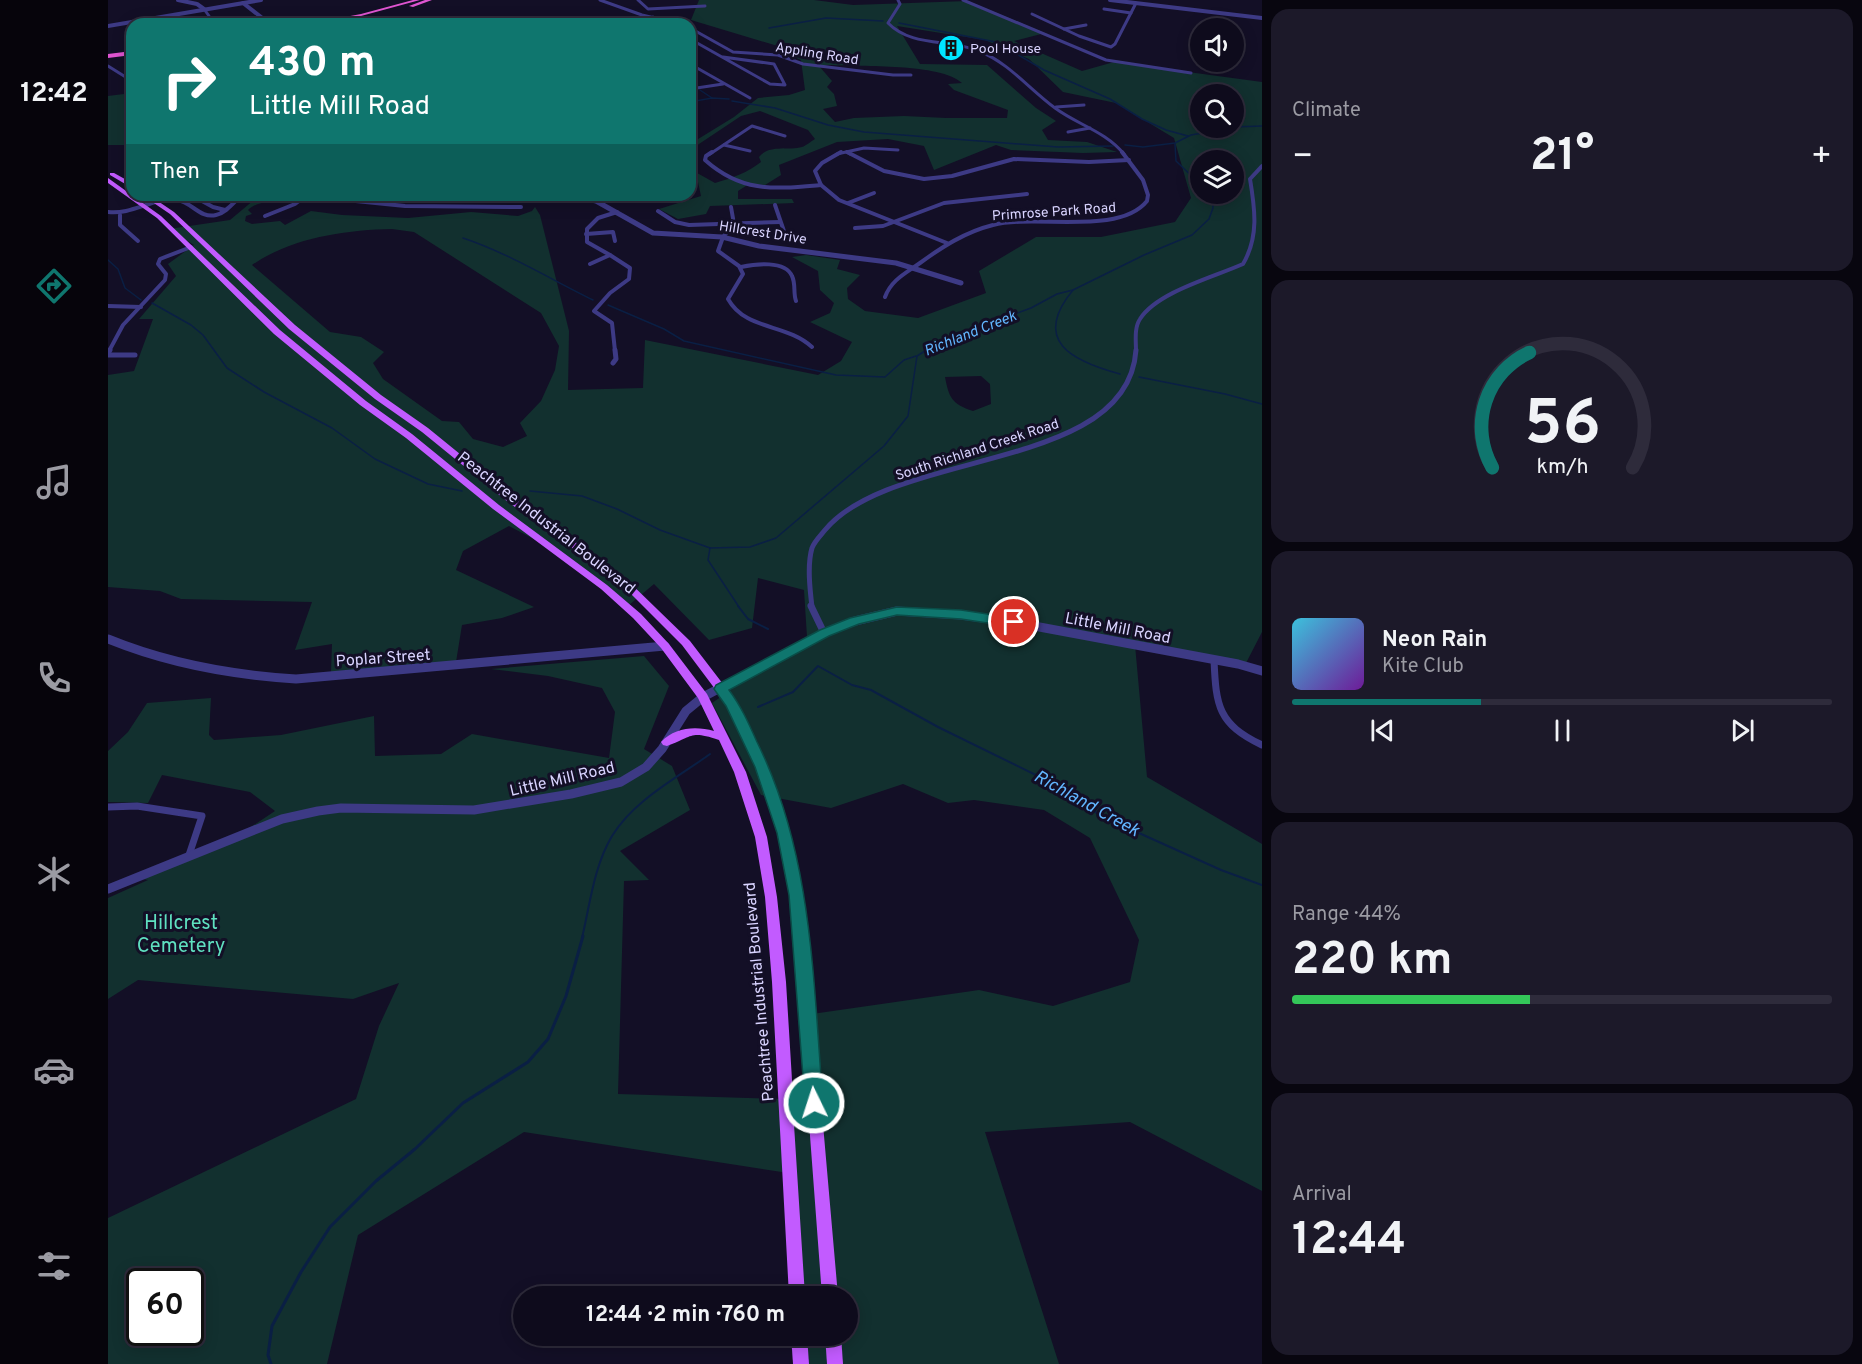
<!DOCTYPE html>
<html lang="en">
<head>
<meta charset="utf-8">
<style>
	body { margin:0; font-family:Overpass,sans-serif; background:#1c1929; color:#f1f3f6; height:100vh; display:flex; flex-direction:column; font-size:22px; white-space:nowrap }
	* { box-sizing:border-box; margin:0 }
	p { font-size:20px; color:#9b9ba3 }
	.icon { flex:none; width:33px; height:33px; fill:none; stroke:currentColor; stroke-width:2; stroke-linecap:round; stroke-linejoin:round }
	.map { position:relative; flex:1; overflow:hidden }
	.drawer { display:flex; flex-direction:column; gap:9px; padding:9px; background:#08060f; width:600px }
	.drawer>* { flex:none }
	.hud { position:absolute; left:18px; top:18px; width:570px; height:183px; border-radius:18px; box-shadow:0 3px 15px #0003,0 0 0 2px #2e2b3b; background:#0f766e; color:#fff; overflow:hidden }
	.buttons { position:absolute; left:1082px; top:18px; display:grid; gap:12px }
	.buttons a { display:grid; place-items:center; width:54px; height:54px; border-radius:50%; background:#0e0b1c; box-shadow:0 3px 15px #0003,0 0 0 2px #2e2b3b; font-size:30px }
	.speed { position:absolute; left:18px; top:1268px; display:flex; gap:12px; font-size:30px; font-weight:700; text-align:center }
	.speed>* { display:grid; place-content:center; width:78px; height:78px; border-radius:50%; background:#0e0b1c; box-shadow:0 3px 15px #0003,0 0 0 2px #2e2b3b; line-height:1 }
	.speed .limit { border:3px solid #111; border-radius:9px; background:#fff; color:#111 }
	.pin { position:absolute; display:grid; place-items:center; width:51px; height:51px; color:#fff; margin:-26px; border:3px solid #fff; border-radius:50%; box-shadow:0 2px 6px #0007 }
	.me { position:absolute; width:66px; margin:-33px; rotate:356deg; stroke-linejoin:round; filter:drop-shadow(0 0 4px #0008) }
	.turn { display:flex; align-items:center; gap:21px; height:126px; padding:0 24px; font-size:27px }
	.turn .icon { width:78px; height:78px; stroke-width:2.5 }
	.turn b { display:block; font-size:42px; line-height:51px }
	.then { display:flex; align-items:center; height:57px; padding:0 24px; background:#0003; gap:12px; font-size:22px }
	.big { font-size:45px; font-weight:700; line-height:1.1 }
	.drawer .widget { flex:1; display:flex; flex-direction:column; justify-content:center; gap:9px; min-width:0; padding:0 21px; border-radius:18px; background:#1c1929 }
	.drawer .dial { align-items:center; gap:0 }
	.dial svg { height:156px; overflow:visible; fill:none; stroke:#2e2b3b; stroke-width:7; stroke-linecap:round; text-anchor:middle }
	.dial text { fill:#f1f3f6; stroke:none }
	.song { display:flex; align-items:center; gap:18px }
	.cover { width:72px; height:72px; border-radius:9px; background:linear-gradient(135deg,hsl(190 70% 55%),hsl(280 70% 35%)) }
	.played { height:6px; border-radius:3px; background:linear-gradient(90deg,#0f766e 35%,#2e2b3b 35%) }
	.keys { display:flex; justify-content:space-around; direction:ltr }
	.heat { display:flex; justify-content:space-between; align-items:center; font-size:33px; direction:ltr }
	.charge { height:9px; border-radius:4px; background:linear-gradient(90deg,#34c759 44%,#2e2b3b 0) }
	.trip { position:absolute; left:405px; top:1286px; width:345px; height:60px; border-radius:30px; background:#0e0b1c; box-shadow:0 3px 15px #0003,0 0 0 2px #2e2b3b; font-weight:700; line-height:60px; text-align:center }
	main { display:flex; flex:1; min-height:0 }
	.tabs { display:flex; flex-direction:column; width:108px; justify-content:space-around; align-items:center; background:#06040b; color:#9b9ba3 }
	.tabs .icon { width:42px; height:42px }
	.tabs .current { color:#0f766e }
	.tabs b { font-size:27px; color:#f1f3f6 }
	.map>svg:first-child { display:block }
</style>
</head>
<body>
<main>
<nav class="tabs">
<b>12:42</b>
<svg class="icon current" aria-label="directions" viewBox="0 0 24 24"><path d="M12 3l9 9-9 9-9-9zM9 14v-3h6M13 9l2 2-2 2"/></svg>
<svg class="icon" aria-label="music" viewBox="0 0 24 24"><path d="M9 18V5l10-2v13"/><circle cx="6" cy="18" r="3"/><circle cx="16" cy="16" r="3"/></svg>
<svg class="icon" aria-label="phone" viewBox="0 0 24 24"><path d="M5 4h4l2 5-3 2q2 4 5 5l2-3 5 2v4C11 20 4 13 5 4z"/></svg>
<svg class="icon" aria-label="climate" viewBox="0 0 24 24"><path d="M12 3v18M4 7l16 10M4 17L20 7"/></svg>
<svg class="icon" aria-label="car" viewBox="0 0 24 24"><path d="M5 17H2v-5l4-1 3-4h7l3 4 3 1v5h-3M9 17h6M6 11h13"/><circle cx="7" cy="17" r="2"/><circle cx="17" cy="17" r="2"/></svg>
<svg class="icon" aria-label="filters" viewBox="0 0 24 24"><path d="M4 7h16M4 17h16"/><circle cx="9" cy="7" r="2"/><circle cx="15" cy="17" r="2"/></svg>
</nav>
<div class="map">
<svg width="1154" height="1364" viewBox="0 0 1154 1364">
	<rect width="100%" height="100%" fill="#130f26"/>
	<g fill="#12302f" fill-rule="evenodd">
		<path d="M591 0H706L745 5 860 1 937 33 906 41 974 71 1006 62 1154 82V632L1137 665 1027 645 1039 777 1154 844V1191L1022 1122 877 1132 951 1364H700L698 1335H740V1296H696L687 1174 416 1132 250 1235 219 1364H0V1218L248 1099 271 1026 291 983 245 999 30 980 0 999V898L40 880 29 878 111 848 167 811 142 792 54 775 40 803 0 802V751L20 732 39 703 103 698 101 735 106 740 173 735 266 716 267 756 333 754 364 734 501 758 507 712 494 688 440 676 383 669 536 656 561 686 536 749 564 766 582 810 512 851 541 880 516 881 510 1094 709 1100 697 1015 871 990 945 1006 1022 982 1031 940 982 838 936 810 866 800 840 803 795 784 723 808 653 795 604 703 699 637 696 590 650 578 644 628 601 640 546 584 521 605 435 544 401 526 355 551 348 570 426 607 394 618 354 625 348 662 223 672 224 644 187 650 204 602 73 599 52 591 0 587V375L26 371 45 319H31L68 276 60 264 86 245 61 229 122 220 152 195H175C164 203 149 201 140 210L144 214 138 216 137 221 144 224 172 221 177 225 203 211 234 215 300 218 363 212 410 216 424 211 427 207 432 215 461 331 460 390 535 388 537 340 710 375 733 361 744 342 702 322 722 313 726 303 712 290 710 271 684 257 698 255 732 260 729 269 752 275 739 288 740 299 757 311 810 318 878 293 871 271 928 237H993L1067 222 1083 198 1066 138 1008 103 955 92 921 59 877 40 789 26 812 64 879 65 928 108 948 121 934 130 940 140 979 142 1009 152 975 153 903 150 888 145 826 170 816 146 780 139 729 142 671 165 673 175 657 185 641 184 630 191V199H684L686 203 602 206 598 214 570 219 551 209 593 196 590 182 582 177V169L607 183C624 178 639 173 653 162L651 157C661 144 680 151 694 147 698 146 703 141 707 139L700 130 652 111 633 116 582 150V144L626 117 650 98 681 95 697 90 693 60 682 55 673 47 583 20ZM722 65C754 67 832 63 854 83L840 84 846 90 900 110 899 118H838L796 116 746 118 727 122 715 109 729 106 726 94 719 87 724 81 711 66ZM1092 94H1125V128H1092ZM1092 160H1125V194H1092ZM284 229 306 232 433 313 451 346 447 370 433 401 412 423 419 436 395 447 365 439 351 422 334 421 275 379 265 363 276 352 253 337 222 332 144 265C183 238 236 230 284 229ZM873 376 882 384 883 404 865 411C844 404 841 398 837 377ZM32 1281H82V1332H32Z"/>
		<path d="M24 93V145H0V96Z"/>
	</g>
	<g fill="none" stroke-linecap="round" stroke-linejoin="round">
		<g stroke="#0a1f44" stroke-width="1.5">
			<path d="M325 22 380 24"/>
			<path d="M791 23 888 42 936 70 1002 99 1034 119 1058 130 1080 136"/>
			<path d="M661 28 718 18 775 21"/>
			<path d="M582 83 587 86"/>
			<path d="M592 90 604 98"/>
			<path d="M624 101 667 108 720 125 756 132 950 147 1005 146"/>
			<path d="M582 102 604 98 621 99"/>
			<path d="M1125 127 1154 126"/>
			<path d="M1067 144 1068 161 1092 184"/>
			<path d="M1017 145 1035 147 1067 143 1083 135 1123 128"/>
			<path d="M355 238C400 253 442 279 485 300"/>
			<path d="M0 260 10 269 17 288 33 300"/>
			<path d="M965 290C923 341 964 361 1012 374"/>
			<path d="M44 303 83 325 95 335 119 368 156 392 224 428 267 459 320 484 354 491"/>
			<path d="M500 305 556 329 576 341 728 375 777 377 796 360 808 356"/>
			<path d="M1031 377 1117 394 1154 404"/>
			<path d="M422 491 474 496 509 509 552 530 602 548"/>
			<path d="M602 548 642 547 668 538 776 446 800 416 809 356 833 341 923 308 949 294 965 290 1036 255 1084 235 1101 219 1105 208 1104 194"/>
			<path d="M602 548 600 560 631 607"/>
		</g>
		<g stroke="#0a1f44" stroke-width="2">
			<path d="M630 606 640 619 660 629"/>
			<path d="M650 707 685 692 710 666 744 685 763 690 830 727 934 778 981 809 1011 824 1113 870 1154 885"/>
			<path d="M474 938C482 904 486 866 504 836 526 800 569 778 602 754"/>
		</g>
		<path stroke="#0a1f44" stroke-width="3" d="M163 1364 160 1355 164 1326 193 1272 222 1227 268 1181 307 1149 355 1103 420 1062 440 1039 458 996 475 936"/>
		<g stroke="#3d3a85" stroke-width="3">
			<path d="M492 0 534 15 573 24"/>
			<path d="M530 0 540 9 597 6"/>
			<path d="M790 0 792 4 780 23C803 47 841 39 871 51 901 63 921 89 947 108 970 125 997 131 1016 154"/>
			<path d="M855 0 998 60 1083 73"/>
			<path d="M96 9 101 16 99 24"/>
			<path d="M996 9 1023 13"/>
			<path d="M924 14 971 36 1003 47 1007 44 1028 3"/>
			<path d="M533 24 545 17"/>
			<path d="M582 28 625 52 670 55 695 64 785 75H803"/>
			<path d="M956 29 978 25"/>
			<path d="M582 39 662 84 677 85 666 64 615 57"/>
			<path d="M582 64 642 98"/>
			<path d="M0 66 24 81"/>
			<path d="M582 89 615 84"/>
			<path d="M948 107 976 105"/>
			<path d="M960 132 982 128"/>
			<path d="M616 145 642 151"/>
			<path d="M739 152 742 154"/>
			<path d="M602 154 644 126 677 136"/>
			<path d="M729 154 756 148 790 150"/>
		</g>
		<g stroke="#3d3a85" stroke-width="4">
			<path d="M604 152 598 156 597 160C634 193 666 189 713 185"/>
			<path d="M733 152 714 163 707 171 713 185 731 200 839 243"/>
			<path d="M739 152 776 171 816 179 844 176 906 159 981 162 1021 160"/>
			<path d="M24 158 21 165 24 166"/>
			<path d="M83 195 105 207 117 210"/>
			<path d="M198 196 297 206 413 207"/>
			<path d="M740 203 766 193"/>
			<path d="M667 205 679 240"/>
			<path d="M623 207 626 224 615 237 610 251 631 266 635 274 620 299C638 331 678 323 704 347"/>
			<path d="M550 211 567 222 581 225 672 222"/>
			<path d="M0 212C25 215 45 197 69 200 84 202 92 219 108 215 118 213 126 202 134 195"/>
			<path d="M12 215V225L30 241"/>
			<path d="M157 216 187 204 199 195"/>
			<path d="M747 228 775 226 836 203 919 194"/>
			<path d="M478 234 505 232 507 241"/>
			<path d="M502 255 522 268 521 279 502 293 486 311 504 323 507 351"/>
			<path d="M482 264 502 255 479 242V229L490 218 509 212"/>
			<path d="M633 267C647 264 677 260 684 276 688 284 685 293 688 301"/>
			<path d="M777 297C783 280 798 273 812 263 834 247 857 232 885 225 928 214 1011 236 1039 201L1040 195 1035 180 1014 152"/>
			<path d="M0 306 33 307"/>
			<path d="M1 351 15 325 57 280 58 274 50 264 52 259 83 247"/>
			<path d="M1028 351C1028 341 1026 328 1032 319 1049 292 1106 277 1135 264 1151 237 1147 209 1142 179L1154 166"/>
		</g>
		<g stroke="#3d3a85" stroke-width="5">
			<path d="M0 353 2 350"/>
			<path d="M0 355H27"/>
			<path d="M505 363 508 359 507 350"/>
			<path d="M704 607C702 590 699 565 704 548 706 542 713 535 717 530 785 448 1020 473 1028 350"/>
		</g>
		<g stroke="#3d3a85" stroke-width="7">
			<path d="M703 606 716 633"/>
			<path d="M1106 660C1108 706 1110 724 1154 745"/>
			<path d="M0 807 29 806 94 816 81 855"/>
		</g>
		<g stroke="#3d3a85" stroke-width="4">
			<path d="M70 0 89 4 96 9"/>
			<path d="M1002 0 1154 18"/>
			<path d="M135 3 162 24"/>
			<path d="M0 26 153 0"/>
		</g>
		<g stroke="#3d3a85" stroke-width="5">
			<path d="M329 195H390"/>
			<path d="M459 195 488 201 545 233 614 237 651 246 788 263 853 283"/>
		</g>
		<g stroke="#3d3a85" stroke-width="9">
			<path d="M0 639C61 664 123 675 188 679L557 646"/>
			<path d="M0 889 174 819 210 811 233 808 366 810 463 794 513 782 538 767 554 749 578 711 595 697 716 633 747 621 789 611 853 615 910 623 1130 664 1154 671"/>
		</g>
		<g fill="#c25bff" fill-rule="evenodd">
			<path d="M2 173H6L24 183V188L2 175Z"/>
			<path d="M0 178 53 216 172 330 258 401 304 434 391 505 499 585 533 614 561 644 599 694 638 772 659 837 669 897 678 982 685 1096H699L683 895 670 833 648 767 619 705 574 645 510 581 400 502 314 432 267 399 181 329 62 214 34 195H41L66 212 187 325 273 395 320 428 406 498 516 577 582 641 628 701 660 767 682 833 695 895 730 1296H714L700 1109H685L697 1296H681L664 982 657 897 647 837 626 772 611 740C581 730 585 737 559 746L555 745 553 742C567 727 588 726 606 731L590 698 553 648 525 618 493 589 385 509 298 438 252 405 166 334 49 218 0 183Z"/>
			<path d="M683 1335H699L701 1364H685Z"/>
			<path d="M717 1335H733L735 1364H719Z"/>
		</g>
		<g fill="#e055d1" fill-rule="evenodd">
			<path d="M305 0H312L253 16 210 24H200L253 14Z"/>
			<path d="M317 0H324L305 7 301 6Z"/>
			<path d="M24 51V55L0 58V54Z"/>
		</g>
	</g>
	<path fill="#0f766e" stroke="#0a4d48" stroke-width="1.5" d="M789 607 853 610 906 618 912 622 906 627 853 619 789 615 751 624 721 636 621 690C633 706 641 724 649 742 705 855 705 980 715 1103L712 1109 706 1111 699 1109 697 1103 681 895 669 833 647 767 618 706 606 689 608 685 712 630 742 618Z"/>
	<defs>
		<g id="building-disc" transform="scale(1.35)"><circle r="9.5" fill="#00e5ff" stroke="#130f26"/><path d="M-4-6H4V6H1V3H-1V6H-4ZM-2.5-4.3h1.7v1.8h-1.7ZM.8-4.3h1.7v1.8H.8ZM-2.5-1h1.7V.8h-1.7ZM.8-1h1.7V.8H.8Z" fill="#111"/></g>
	</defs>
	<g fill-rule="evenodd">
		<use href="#building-disc" x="843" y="48"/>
	</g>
	<g text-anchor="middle" stroke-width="6" stroke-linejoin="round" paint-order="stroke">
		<g font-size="14" fill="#d9d4ff" stroke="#130f26" text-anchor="start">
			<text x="862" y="53">Pool House</text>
		</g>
		<g font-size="14" fill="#d9d4ff" stroke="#130f26">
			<text transform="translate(709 53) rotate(9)" y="5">Appling Road</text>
			<text transform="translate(946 211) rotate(-4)" y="5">Primrose Park Road</text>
			<text transform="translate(655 232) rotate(9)" y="5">Hillcrest Drive</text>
			<text transform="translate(869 449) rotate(-18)" y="5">South Richland Creek Road</text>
		</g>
		<g font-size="15" font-style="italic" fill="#62b6ff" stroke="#130f26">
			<text transform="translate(862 333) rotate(-22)" y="5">Richland Creek</text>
		</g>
		<g font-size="16" fill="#d9d4ff" stroke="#130f26">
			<text transform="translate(439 522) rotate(38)" y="6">Peachtree Industrial Boulevard</text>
			<text transform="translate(1010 627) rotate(11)" y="6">Little Mill Road</text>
			<text transform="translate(275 657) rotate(-4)" y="6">Poplar Street</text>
			<text transform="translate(454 778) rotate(-13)" y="6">Little Mill Road</text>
			<text transform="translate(650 992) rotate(-95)" y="6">Peachtree Industrial Boulevard</text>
		</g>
		<g font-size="18" font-style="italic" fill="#62b6ff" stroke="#130f26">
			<text transform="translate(979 803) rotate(29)" y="6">Richland Creek</text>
		</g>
		<g font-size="20" fill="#5fe0c0" stroke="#130f26">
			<text x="73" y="929">Hillcrest<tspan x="73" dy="23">Cemetery</tspan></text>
		</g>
	</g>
</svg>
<div class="buttons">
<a><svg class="icon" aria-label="sound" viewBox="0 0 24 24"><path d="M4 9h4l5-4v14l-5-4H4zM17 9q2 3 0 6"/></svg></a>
<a><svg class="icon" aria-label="search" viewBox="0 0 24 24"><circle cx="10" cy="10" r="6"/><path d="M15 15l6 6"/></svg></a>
<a><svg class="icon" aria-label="layers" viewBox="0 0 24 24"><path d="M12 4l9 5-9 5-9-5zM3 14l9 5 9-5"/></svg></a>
</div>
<div class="speed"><div class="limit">60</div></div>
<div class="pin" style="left:906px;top:622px;background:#d93025"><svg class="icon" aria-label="arrive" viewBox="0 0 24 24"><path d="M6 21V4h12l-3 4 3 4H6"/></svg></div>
<svg class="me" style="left:706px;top:1103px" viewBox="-20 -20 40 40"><circle r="17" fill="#0f766e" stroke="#fff" stroke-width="3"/><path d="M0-11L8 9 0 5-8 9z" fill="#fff"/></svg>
<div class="trip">12:44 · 2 min · 760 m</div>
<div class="hud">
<div class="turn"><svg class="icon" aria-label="right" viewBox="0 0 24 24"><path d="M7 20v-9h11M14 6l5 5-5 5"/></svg><div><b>430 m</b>Little Mill Road</div></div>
<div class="then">Then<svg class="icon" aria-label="arrive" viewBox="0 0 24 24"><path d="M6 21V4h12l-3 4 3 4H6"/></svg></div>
</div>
</div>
<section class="drawer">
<div class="widget"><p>Climate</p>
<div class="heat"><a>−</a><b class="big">21°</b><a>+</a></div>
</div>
<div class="widget dial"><svg viewBox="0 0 100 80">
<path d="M14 69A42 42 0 1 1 86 69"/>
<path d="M14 69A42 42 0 0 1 33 10" stroke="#0f766e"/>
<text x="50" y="56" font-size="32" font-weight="700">56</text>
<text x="50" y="72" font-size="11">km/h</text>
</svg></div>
<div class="widget">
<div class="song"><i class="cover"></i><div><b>Neon Rain</b><p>Kite Club</p></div></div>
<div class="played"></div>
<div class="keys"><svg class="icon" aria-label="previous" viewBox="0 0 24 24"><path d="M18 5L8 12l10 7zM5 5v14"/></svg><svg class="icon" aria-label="pause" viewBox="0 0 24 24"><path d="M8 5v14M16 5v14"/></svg><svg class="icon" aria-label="next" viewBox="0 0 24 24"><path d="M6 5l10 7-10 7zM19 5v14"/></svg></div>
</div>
<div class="widget"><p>Range · 44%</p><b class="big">220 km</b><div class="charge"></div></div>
<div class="widget"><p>Arrival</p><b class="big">12:44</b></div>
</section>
</main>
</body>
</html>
